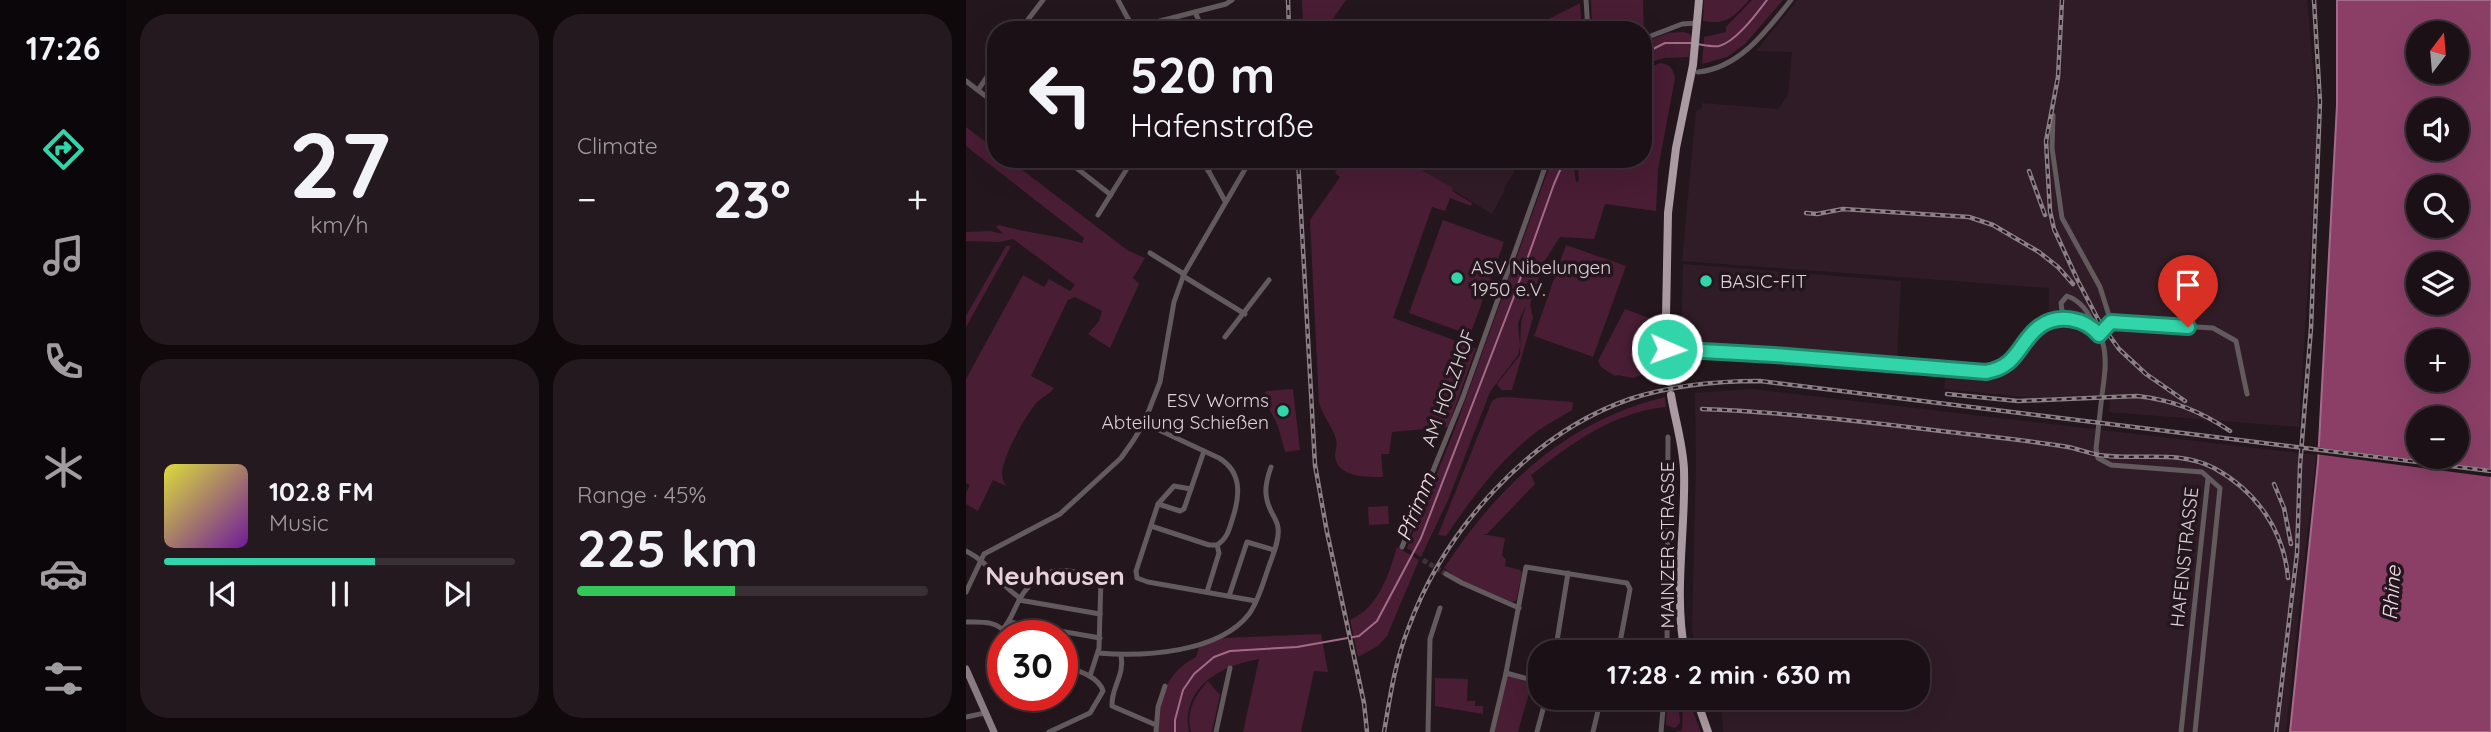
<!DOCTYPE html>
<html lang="en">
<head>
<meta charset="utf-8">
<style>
	body { margin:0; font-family:Quicksand,sans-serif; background:#24191f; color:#f1f3f6; height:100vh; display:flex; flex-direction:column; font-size:26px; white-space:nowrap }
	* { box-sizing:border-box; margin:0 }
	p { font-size:23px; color:#a09da1 }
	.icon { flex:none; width:38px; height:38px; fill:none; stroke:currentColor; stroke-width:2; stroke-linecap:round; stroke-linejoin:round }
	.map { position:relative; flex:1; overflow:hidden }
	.drawer { display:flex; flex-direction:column; gap:14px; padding:14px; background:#0f090c; width:840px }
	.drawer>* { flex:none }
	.top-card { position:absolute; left:21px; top:21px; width:665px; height:147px; border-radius:28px; box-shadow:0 7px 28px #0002,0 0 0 2px #393035; background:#1b1016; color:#f1f3f6; overflow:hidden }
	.needle { width:46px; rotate:16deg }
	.controls { position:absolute; left:1440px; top:21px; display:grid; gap:14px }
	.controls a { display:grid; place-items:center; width:63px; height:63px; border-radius:50%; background:#1b1016; box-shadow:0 7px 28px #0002,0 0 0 2px #393035; font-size:35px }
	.speed { position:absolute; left:21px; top:620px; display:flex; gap:14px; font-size:35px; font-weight:700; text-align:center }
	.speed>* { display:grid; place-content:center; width:91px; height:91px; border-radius:50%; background:#1b1016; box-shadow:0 7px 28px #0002,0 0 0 2px #393035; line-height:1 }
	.speed .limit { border:10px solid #d22; background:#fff; color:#111 }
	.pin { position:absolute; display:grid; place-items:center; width:60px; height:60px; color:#fff; margin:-72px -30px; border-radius:50% 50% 50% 0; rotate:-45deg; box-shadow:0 0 7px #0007 }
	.pin .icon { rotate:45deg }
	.me { position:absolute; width:77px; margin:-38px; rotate:92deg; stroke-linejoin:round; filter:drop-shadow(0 0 5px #0008) }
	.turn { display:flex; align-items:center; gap:24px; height:147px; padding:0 28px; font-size:32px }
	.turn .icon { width:91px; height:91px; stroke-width:2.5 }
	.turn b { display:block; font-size:49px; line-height:60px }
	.big { font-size:52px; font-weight:700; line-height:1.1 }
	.drawer .tile { flex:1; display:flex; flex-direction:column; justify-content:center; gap:10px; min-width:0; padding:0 24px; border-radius:28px; background:#24191f }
	.drawer .dial { align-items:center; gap:0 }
	.dial b { font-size:91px; line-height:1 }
	.song { display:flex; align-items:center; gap:21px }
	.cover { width:84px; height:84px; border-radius:10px; background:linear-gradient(135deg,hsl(60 70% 55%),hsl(280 70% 35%)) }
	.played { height:7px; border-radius:4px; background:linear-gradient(90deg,#32d4a9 60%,#393035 60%) }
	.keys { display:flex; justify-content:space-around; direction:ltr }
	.heat { display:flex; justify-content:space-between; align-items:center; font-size:38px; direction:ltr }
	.charge { height:10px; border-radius:5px; background:linear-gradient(90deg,#34c759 45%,#393035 0) }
	.drawer .tiles { flex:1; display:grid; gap:14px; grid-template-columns:repeat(2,1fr) }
	.trip { position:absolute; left:562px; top:640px; width:402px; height:70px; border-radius:28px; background:#1b1016; box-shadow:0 7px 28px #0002,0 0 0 2px #393035; font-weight:700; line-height:70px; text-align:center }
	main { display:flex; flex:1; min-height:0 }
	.dock { display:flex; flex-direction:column; width:126px; justify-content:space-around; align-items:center; background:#0b0609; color:#a09da1 }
	.dock .icon { width:49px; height:49px }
	.dock .selected { color:#32d4a9 }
	.dock b { font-size:32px; color:#f1f3f6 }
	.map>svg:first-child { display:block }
</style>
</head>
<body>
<main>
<nav class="dock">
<b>17:26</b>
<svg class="icon selected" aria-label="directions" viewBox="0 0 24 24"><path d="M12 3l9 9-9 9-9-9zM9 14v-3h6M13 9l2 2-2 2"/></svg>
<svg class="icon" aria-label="music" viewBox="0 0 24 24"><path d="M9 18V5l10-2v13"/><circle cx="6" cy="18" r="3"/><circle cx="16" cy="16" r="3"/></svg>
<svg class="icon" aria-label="phone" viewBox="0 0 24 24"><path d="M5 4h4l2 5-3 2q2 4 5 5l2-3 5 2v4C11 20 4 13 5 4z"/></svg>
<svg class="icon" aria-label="climate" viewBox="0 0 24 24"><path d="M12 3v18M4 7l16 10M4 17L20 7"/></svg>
<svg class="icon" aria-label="car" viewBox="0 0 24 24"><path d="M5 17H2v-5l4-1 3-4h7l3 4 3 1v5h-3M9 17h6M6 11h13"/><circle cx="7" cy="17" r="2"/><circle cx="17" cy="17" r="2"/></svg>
<svg class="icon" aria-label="filters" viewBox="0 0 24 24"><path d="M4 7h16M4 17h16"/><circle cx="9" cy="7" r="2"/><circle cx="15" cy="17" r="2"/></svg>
</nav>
<section class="drawer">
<div class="tiles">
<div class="tile dial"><b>27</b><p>km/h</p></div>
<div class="tile"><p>Climate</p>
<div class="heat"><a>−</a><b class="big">23°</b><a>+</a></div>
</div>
<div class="tile">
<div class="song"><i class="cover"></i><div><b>102.8 FM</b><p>Music</p></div></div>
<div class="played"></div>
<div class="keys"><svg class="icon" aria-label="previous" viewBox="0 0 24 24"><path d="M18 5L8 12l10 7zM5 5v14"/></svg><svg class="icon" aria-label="pause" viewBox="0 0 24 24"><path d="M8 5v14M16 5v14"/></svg><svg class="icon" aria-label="next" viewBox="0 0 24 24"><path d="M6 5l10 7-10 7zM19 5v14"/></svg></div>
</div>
<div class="tile"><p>Range · 45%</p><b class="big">225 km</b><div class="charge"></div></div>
</div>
</section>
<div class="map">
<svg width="1525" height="732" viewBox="0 0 1525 732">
	<rect width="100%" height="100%" fill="#24161d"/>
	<g fill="#301c26">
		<path d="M831 0H1341L1352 122 1333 427 1143 412 1144 396 1068 398 978 389 980 373 1021 377 1033 375 1049 365 1072 336 1089 326 1083 310V288L716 261 730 111 736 108V103L812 109 822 95 826 52 790 51Z"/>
		<path d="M436 159H550L554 162 538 188 539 190 526 214Z"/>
		<path d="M717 264 935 281 931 359 715 343Z"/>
		<path d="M786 389 1350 455 1320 732H757L755 698H952V653H731L726 631 730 463 729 393Z"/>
	</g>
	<g fill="#491d34">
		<path d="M336 0H380L359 30H337Z"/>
		<path d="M625 0H677L678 34 677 30H626Z"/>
		<path d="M738 0H783C767 17 762 25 737 21Z"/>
		<path d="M786 0H817L779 44 761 57 736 64 738 37 760 32V27Z"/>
		<path d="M614 3 616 30H561Z"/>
		<path d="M717 32 724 34 726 37 723 57 699 58 677 64V43L702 33Z"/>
		<path d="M695 63C705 65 707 69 709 78L692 169 690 211 639 204 628 239 594 237 578 262 564 304 567 318 546 390H535L531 384 554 355 555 322 560 305 552 323 554 346 552 355 524 392 482 500 455 557 441 548 490 426 586 159H607L610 182 613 181 611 159H677V69Z"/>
		<path d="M0 127 30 150V159H42L161 250 179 258 167 278 173 284 144 348 122 334 133 321 136 311 109 297 102 300 65 376 88 388C82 396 73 398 68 406 57 420 35 460 36 475 36 479 38 482 40 486L27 480 12 511 0 504V493L4 485 0 483V379L57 275 78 287 83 279 104 291 109 285 47 239 33 242 0 241V232L24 231 38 234 30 227 33 225C60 233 88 235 116 243L118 238 0 146Z"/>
		<path d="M379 159H436L487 188 486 191 506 203 505 206 484 198 479 211 466 207 427 318 510 348 482 427 426 432 423 454H415L417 477C402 477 371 478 369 456 369 450 372 445 370 439 366 426 357 416 353 403L344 220 374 177 369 173Z"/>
		<path d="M477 220 538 242 504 335 443 313Z"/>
		<path d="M600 245 660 266 627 357 568 336Z"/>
		<path d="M40 246H45L0 327V316Z"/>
		<path d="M659 309 683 318 682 351 686 370 667 378 652 375 649 376 635 367 632 361Z"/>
		<path d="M327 389 334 450 319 452 312 426 296 395 301 391Z"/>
		<path d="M540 397 607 402 606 410C595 417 583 423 573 430 535 458 506 498 480 536L472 535 526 401 531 398Z"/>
		<path d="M699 397 700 407C647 412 605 444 565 475L569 484 521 534H515L539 538 536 555 540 560 539 566 554 570 556 573 550 601 546 602 495 581 478 568C534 484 599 422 699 397Z"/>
		<path d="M422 506 423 524 403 525 402 507Z"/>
		<path d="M431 547 453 560 421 636 412 646 392 657 384 620C413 607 422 576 431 547Z"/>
		<path d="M355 634 362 672 348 671 335 732H277L293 659C256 665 214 687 223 732H191C192 700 200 672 230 657L233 647 258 638Z"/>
		<path d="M541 675 566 682 552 732H526Z"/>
		<path d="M469 678 502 679 501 701H509V706H517V714L469 706Z"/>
		<path d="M242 681 254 695 246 732H225C220 712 228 696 242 681Z"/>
		<path d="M701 698H712L714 723 709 728 700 725Z"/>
		<path d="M722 699 735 732H709L716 730 717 702Z"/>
	</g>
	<path fill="#8b3f67" stroke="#a46b89" stroke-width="2" fill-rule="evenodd" d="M1371 0H1525V732H1324L1352 462 1371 105ZM1452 33H1491V72H1452ZM1452 110H1491V149H1452ZM1452 187H1491V226H1452ZM1452 264H1491V303H1452ZM1452 341H1491V380H1452ZM1452 418H1491V457H1452Z"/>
	<path fill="#24161d" d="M1349 447 1525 469V477L1349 454Z"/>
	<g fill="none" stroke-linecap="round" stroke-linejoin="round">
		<g stroke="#a46b89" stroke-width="2">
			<path d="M731 44C738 45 747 47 753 46 770 42 791 13 801 0"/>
			<path d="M677 54 699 43H726"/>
			<path d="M209 732V720L217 690 228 674 248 657 264 651 331 647 393 636 411 621 455 538 547 299 588 184 599 159"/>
		</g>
		<path stroke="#403239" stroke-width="5" stroke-dasharray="5 2.5" stroke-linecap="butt" d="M457 560 480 574"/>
		<g stroke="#625a5d" stroke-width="5">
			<path d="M152 0 167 28"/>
			<path d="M620 0 622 30"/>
			<path d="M229 12 237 30"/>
			<path d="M167 28 260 4 266 0"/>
			<path d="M54 30 77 0"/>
			<path d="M155 30 163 20"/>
			<path d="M677 39 716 24 731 23"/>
			<path d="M732 72C774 68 801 30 825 0"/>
			<path d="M0 81 30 104"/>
			<path d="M12 90 30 64"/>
			<path d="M1087 115 1086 148 1096 218 1134 287 1145 322"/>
			<path d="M99 159 145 195"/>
			<path d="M236 159 259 201"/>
			<path d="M242 171 250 159"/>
			<path d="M132 215 167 159"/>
			<path d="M184 253 218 274"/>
			<path d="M217 276 279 314"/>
			<path d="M1097 319 1095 303 1101 296C1116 301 1124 314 1129 329"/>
			<path d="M1134 335 1145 322 1247 328 1270 341 1281 394"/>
			<path d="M259 337 303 280"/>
			<path d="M700 349 808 354 1020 372C1048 368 1053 344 1072 328 1081 320 1097 317 1108 319 1147 326 1140 366 1136 395 1134 413 1132 431 1130 449L1132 458 1145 465 1236 472 1254 488 1229 732"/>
			<path d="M178 423 253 458C276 472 274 495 267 517 263 529 262 538 251 545L253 553 241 592"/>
			<path d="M238 451 218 509 214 511 192 504 170 571 171 578 182 582 290 601"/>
			<path d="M192 504 208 486 225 489"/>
			<path d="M185 526 243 545H251"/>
			<path d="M436 547 497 397 582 159"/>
			<path d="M0 551C25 563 32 584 54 598"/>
			<path d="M480 574 496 583 553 608"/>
			<path d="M0 592 18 554 94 514 155 458 167 441 178 423 194 382 208 302 218 274 285 159"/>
			<path d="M263 596 281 542 308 550"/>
			<path d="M53 600 134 614"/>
			<path d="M0 622C14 622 33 620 40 635"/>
			<path d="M43 622 134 638"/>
			<path d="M37 629C46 620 50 602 59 591 87 554 115 578 151 579"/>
			<path d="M132 653C177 657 253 653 283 614 292 602 297 583 302 569 306 557 314 540 312 528 312 523 308 517 306 513 297 496 299 484 305 467"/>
			<path d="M589 653 602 573"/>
			<path d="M701 653 702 437"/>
			<path d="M155 655C159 676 145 687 146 706L190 725"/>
			<path d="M540 673 574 682"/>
			<path d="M124 676 133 648 135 578"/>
			<path d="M657 698 698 703"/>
			<path d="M0 717 19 713"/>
			<path d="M83 732 124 713 137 691C133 676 110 670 96 665"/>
			<path d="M190 732 192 707 199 686"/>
			<path d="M250 732 264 668"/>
			<path d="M462 732 464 639 474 608"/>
			<path d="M526 732 540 673 560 567 661 583 664 589 652 653"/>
			<path d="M571 732 580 698"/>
			<path d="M627 732 635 698"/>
			<path d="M695 732 698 698"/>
			<path d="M1215 732 1242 478"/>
		</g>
		<path stroke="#8b7e84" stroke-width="7" d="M0 669 28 732"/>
		<g stroke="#aa9aa1" stroke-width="8">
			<path d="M703 382 700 317 702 213 710 148 727 65 733 0"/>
			<path d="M705 395C709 420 717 444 718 470 720 530 707 593 719 653"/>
			<path d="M730 698 742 732"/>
		</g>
		<g stroke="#8c8086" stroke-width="4.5">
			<g id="rail">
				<path d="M322 0 323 30"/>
				<path d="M1096 0 1092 77 1080 141 1084 211 1088 229 1112 281 1133 321 1153 349 1180 374 1219 401"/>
				<path d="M332 159 349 465 361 532 398 703 401 732"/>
				<path d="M1063 171 1079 215"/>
				<path d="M840 213 851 214 877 209 1003 217 1027 225 1073 252 1092 267 1107 284"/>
				<path d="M981 394 1052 401 1171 396C1207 400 1234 411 1264 431"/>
				<path d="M736 409C816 412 895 421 975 431 1017 436 1060 440 1102 447 1112 449 1122 453 1133 455 1172 461 1211 449 1248 468 1290 491 1318 530 1322 578"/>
				<path d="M1308 484 1318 508 1325 544"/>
				<path d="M418 732C424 697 429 662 442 629 478 530 563 434 664 399 707 385 749 381 794 381L1525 471"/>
				<path d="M1310 732 1331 553 1334 466 1345 328 1354 102 1348 0"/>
			</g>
		</g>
		<use href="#rail" stroke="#24161d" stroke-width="2" stroke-dasharray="5" stroke-linecap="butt"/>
	</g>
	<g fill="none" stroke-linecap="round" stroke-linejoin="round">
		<g stroke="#208a6e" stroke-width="18">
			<path id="route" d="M701 349 808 355 1020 372C1052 367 1052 343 1073 327 1092 313 1119 318 1133 335L1145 322 1222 327"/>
		</g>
		<use href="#route" stroke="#32d4a9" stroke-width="12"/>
	</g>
	<g fill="#32d4a9" stroke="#24161d" stroke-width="2.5">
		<circle cx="491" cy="278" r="7"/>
		<circle cx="740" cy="281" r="7"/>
		<circle cx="317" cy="411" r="7"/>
	</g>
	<g text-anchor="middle" stroke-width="7" stroke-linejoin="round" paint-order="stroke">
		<g font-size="19" fill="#ddd2d7" stroke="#24161d" text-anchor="start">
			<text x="505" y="274">ASV Nibelungen<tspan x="505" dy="22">1950 e.V.</tspan></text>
			<text x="754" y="288">BASIC-FIT</text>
			<text x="303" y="407" text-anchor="end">ESV Worms<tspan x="303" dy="22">Abteilung Schießen</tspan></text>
		</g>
		<g font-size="19" fill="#ddd2d7" stroke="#24161d">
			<text transform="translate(482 388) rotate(-70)" y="7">AM HOLZHOF</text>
			<text transform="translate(701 545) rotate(-90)" y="7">MAINZER STRASSE</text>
			<text transform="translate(1218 557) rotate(-84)" y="7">HAFENSTRASSE</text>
		</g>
		<g font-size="21" font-style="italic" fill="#f4dde7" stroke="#24161d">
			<text transform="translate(450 507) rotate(-68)" y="7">Pfrimm</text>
			<text transform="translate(1426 593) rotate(-86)" y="7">Rhine</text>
		</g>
		<g font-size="26" font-weight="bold" fill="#e6d1da" stroke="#24161d">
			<text x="89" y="585">Neuhausen</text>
		</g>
	</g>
</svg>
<div class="controls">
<a><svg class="needle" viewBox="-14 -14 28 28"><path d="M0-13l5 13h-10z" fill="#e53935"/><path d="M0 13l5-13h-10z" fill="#a09da1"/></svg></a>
<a><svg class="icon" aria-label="sound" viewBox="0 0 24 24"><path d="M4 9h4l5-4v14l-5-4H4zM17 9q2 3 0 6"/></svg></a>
<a><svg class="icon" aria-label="search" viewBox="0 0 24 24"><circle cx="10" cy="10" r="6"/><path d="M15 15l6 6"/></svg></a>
<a><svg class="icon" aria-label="layers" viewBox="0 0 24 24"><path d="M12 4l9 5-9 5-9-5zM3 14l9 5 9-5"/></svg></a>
<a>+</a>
<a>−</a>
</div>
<div class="speed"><div class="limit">30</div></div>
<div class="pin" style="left:1222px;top:327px;background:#d93025"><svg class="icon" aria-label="arrive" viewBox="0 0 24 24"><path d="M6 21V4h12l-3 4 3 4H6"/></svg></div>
<svg class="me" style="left:701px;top:349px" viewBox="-20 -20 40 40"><circle r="17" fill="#32d4a9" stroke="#fff" stroke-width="3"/><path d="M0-11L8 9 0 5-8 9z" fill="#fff"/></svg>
<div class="trip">17:28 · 2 min · 630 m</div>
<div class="top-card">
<div class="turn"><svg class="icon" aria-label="left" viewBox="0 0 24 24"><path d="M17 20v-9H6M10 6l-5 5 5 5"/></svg><div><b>520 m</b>Hafenstraße</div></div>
</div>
</div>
</main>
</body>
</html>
